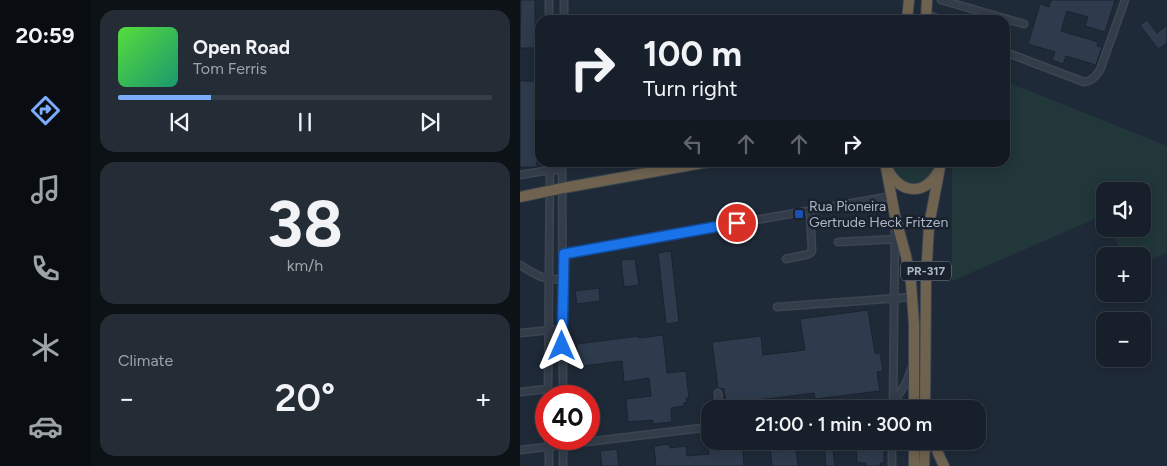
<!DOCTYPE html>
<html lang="en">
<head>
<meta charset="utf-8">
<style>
	body { margin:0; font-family:Figtree,sans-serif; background:#242d36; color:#f1f3f6; height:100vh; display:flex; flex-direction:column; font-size:19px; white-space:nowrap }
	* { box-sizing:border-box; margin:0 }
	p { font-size:16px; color:#9ea3a8 }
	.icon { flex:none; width:28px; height:28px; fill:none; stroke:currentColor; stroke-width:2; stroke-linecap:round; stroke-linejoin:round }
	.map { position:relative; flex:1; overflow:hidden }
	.panel { display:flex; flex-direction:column; gap:10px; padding:10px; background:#0d1217; width:430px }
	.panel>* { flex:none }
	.top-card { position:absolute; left:15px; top:15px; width:475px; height:152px; border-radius:15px; box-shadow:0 2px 12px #0003,0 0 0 1px #363e47; background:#17202a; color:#f1f3f6; overflow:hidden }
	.controls { position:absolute; left:576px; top:182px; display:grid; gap:10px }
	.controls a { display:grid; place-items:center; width:55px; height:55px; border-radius:10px; background:#17202a; box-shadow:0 2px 12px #0003,0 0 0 1px #363e47; font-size:25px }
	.speed { position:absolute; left:15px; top:385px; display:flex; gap:10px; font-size:25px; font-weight:700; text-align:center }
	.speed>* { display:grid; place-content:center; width:65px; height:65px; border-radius:50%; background:#17202a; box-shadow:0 2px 12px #0003,0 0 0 1px #363e47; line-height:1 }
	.speed .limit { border:8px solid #d22; background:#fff; color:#111 }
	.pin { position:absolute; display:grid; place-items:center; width:42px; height:42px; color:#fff; margin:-21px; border:2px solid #fff; border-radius:50%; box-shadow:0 1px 5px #0007 }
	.me { position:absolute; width:55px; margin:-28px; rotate:0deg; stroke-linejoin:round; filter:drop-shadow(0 0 4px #0008) }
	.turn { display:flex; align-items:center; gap:18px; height:105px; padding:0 25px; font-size:22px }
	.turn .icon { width:65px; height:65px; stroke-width:2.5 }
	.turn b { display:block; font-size:35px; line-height:42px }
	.lanes { display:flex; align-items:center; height:48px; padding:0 25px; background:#0003; justify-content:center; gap:25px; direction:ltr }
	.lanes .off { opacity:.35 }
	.big { font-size:38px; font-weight:600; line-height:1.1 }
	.panel .card { flex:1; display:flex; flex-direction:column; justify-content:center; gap:8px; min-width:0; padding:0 18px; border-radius:15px; background:#242d36 }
	.panel .dial { align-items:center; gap:0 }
	.dial b { font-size:65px; line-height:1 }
	.song { display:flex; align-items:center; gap:15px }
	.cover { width:60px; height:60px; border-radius:8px; background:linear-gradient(135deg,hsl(110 70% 55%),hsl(160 70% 35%)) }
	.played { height:5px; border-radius:2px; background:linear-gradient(90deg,#7cadfc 25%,#363e47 25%) }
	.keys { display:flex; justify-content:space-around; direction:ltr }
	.heat { display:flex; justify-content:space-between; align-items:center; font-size:28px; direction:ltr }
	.trip { position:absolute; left:181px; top:400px; width:285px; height:50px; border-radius:15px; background:#17202a; box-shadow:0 2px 12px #0003,0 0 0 1px #363e47; font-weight:600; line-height:50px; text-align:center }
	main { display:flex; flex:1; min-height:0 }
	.tab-bar { display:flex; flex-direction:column; width:90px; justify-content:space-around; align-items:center; background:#090d11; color:#9ea3a8 }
	.tab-bar .icon { width:35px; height:35px }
	.tab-bar .active { color:#7cadfc }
	.tab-bar b { font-size:22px; color:#f1f3f6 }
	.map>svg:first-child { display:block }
</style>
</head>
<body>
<main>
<nav class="tab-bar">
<b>20:59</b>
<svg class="icon active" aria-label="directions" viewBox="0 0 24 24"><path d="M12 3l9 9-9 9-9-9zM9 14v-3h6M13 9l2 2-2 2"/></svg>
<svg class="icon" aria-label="music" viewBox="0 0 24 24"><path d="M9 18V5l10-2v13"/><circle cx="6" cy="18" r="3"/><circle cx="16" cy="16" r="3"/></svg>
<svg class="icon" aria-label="phone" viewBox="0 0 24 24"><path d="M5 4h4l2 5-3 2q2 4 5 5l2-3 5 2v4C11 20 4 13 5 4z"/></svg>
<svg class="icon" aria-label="climate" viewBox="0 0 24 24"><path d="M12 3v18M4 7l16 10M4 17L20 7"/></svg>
<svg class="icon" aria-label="car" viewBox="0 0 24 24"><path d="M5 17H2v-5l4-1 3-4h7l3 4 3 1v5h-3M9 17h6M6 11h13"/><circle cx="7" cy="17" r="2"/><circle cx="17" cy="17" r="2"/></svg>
</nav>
<section class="panel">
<div class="card">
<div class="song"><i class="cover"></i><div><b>Open Road</b><p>Tom Ferris</p></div></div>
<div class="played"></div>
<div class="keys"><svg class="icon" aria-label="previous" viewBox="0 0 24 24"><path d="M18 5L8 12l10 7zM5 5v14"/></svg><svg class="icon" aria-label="pause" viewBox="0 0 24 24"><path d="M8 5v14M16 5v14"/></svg><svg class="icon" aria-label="next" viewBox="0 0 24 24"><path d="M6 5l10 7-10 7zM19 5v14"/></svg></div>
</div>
<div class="card dial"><b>38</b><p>km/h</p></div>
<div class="card"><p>Climate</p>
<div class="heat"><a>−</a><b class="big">20°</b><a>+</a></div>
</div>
</section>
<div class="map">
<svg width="647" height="466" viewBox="0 0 647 466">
	<rect width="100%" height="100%" fill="#1f2a38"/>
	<g fill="#213739">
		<path d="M485 81 647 146V253L623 264 622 256H603L590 229H622V191H585V217L584 215 432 281V163L485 162Z"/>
		<path d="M365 163H421L414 180 389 189Z"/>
	</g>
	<g fill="#2e3b4d" stroke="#1b232f">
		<path d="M1 0H15V48H0Z"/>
		<path d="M531 0H595L585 32 565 26 568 17 547 11 541 31 578 42 577 46 582 47 576 65 546 56 543 64 532 60 535 52 508 44 520 4 529 7Z"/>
		<path d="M627 20 637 33 647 25V43L638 49 620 25Z"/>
		<rect x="0" y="81" width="17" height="86"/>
		<path d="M151 251 159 322 146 324 138 253Z"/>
		<path d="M115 259 119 285 104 287 101 260Z"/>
		<path d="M79 288 80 301 57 304 55 291Z"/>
		<path d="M348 310 355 353H360L363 371 357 372 360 391 295 399 294 393 206 404 204 389 198 388 192 342 241 336 243 355 285 350 280 319Z"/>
		<path d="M143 335 147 373 166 371 169 398H166L167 403H164V406L151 408 152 422 133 424V420L108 422 106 399 131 396 129 378 104 382 102 361 56 367 57 344 119 336V338Z"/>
		<path d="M195 441H237L238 447 223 449 224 466H136L134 446 149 444 150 448 166 446 167 456 189 454 188 445 195 444Z"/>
		<path d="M304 441H312L315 466H306Z"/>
		<path d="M336 441H364V463H360V466H346V463H337Z"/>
		<path d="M258 447V451L276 449 278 466H252L250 448Z"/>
		<path d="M97 449 99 466H82L80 451Z"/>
	</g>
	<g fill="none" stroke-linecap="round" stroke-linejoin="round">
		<g stroke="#3d4552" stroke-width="9">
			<g id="minor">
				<path d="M29 0V20"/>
				<path d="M421 0 504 24"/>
				<path d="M406 14 422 20"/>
				<path d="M44 20V0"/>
				<path d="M485 52 564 82C572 81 576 76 580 70L605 0"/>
				<path d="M42 162 43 396"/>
				<path d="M0 175 30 170H42"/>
				<path d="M318 242 379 239"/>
				<path d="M43 254 372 196"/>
				<path d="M266 259 289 254 292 251 290 211"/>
				<path d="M0 265C17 275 23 281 44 279"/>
				<path d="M257 307 392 297"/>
				<path d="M0 333 42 329"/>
				<path d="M0 392 27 389"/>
				<path d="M198 393 200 409"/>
				<path d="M28 396 30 162"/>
				<path d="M330 409 373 404 386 383 392 367"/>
				<path d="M373 409 375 228"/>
				<path d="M29 439V466"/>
				<path d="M0 450 190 427"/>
				<path d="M43 466V439"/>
				<path d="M372 466V441"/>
			</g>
		</g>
		<g stroke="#3b4450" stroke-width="12">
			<g id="highway">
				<path d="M387 20 389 0"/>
				<path d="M406 20 407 0"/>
				<path d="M365 162 375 216 386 256 391 283 394 324V409"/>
				<path d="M368 170C381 194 404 196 418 172"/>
				<path d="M0 197 43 188 188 162"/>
				<path d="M405 409 406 280 409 225 421 162"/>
				<path d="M394 441V466"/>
				<path d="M415 441 418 453 424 466"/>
				<path d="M404 466 405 441"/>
			</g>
		</g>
		<use href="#minor" stroke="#333c49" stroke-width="6"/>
		<use href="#highway" stroke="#6f6350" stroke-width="10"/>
	</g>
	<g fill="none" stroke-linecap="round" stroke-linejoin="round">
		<g stroke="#114b97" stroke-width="12">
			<path id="route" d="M42 346 44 254 217 223"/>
		</g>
		<use href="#route" stroke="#1a73e8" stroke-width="9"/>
	</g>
	<rect fill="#1a4fb4" stroke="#19212d" stroke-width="2" x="274" y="209" width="10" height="10" rx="2.5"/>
	<g text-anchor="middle" stroke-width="5" stroke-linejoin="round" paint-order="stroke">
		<rect fill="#19212d" stroke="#818a98" stroke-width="1" x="381" y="261.5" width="50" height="19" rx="4"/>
		<g font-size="12" font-weight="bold" fill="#adb7c6">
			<text x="406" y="275">PR-317</text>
		</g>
		<g font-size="14" fill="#adb7c6" stroke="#19212d" text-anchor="start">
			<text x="289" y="211">Rua Pioneira<tspan x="289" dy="16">Gertrude Heck Fritzen</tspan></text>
		</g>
	</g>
</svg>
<div class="controls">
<a><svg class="icon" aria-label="sound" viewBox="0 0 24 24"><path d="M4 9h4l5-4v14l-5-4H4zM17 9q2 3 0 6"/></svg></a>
<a>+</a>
<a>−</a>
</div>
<div class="speed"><div class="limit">40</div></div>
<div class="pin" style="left:217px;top:223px;background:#d93025"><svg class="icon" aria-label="arrive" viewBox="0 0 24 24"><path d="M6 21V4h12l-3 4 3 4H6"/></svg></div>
<svg class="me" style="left:42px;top:346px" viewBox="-20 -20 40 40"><path d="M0-17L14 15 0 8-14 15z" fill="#1a73e8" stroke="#fff" stroke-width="4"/></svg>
<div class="trip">21:00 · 1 min · 300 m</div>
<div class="top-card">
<div class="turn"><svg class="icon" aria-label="right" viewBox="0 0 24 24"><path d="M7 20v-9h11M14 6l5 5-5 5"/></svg><div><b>100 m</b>Turn right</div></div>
<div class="lanes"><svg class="icon off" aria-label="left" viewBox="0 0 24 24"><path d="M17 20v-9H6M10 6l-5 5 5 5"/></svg><svg class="icon off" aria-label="ahead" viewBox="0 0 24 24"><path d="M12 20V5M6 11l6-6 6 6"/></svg><svg class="icon off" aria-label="ahead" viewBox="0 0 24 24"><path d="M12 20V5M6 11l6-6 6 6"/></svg><svg class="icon" aria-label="right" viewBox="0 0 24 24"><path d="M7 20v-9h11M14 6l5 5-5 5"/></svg></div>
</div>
</div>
</main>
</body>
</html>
